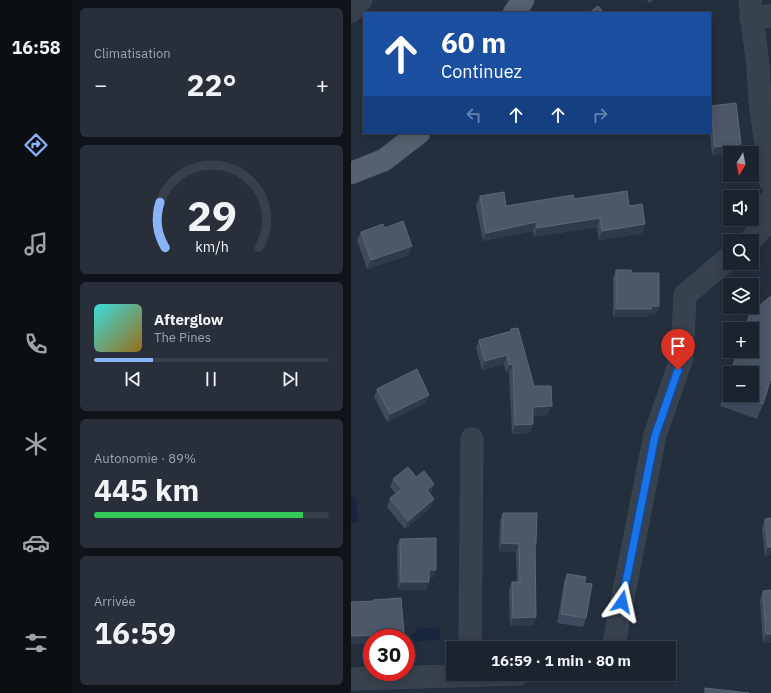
<!DOCTYPE html>
<html lang="fr">
<head>
<meta charset="utf-8">
<style>
	body { margin:0; font-family:"IBM Plex Sans",sans-serif; background:#282f3a; color:#f1f3f6; height:100vh; display:flex; flex-direction:column; font-size:15px; white-space:nowrap }
	* { box-sizing:border-box; margin:0 }
	p { font-size:13px; color:#a0a4aa }
	.icon { flex:none; width:22px; height:22px; fill:none; stroke:currentColor; stroke-width:2; stroke-linecap:round; stroke-linejoin:round }
	.map { position:relative; flex:1; overflow:hidden }
	.drawer { display:flex; flex-direction:column; gap:8px; padding:8px; background:#0f1319; width:279px }
	.drawer>* { flex:none }
	.hud { position:absolute; left:12px; top:12px; width:348px; height:122px; border-radius:0px; box-shadow:0 2px 10px #0003,0 0 0 1px #39404a; background:#1a4fa0; color:#fff; overflow:hidden }
	.needle { width:26px; rotate:190deg }
	.fabs { position:absolute; left:372px; top:146px; display:grid; gap:8px }
	.fabs a { display:grid; place-items:center; width:36px; height:36px; border-radius:0px; background:#1b232e; box-shadow:0 2px 10px #0003,0 0 0 1px #39404a; font-size:20px }
	.speed { position:absolute; left:12px; top:629px; display:flex; gap:8px; font-size:20px; font-weight:700; text-align:center }
	.speed>* { display:grid; place-content:center; width:52px; height:52px; border-radius:50%; background:#1b232e; box-shadow:0 2px 10px #0003,0 0 0 1px #39404a; line-height:1 }
	.speed .limit { border:6px solid #d22; background:#fff; color:#111 }
	.pin { position:absolute; display:grid; place-items:center; width:34px; height:34px; color:#fff; margin:-41px -17px; border-radius:50% 50% 50% 0; rotate:-45deg; box-shadow:0 0 4px #0007 }
	.pin .icon { rotate:45deg }
	.me { position:absolute; width:44px; margin:-22px; rotate:11deg; stroke-linejoin:round; filter:drop-shadow(0 0 3px #0008) }
	.turn { display:flex; align-items:center; gap:14px; height:84px; padding:0 12px; font-size:18px }
	.turn .icon { width:52px; height:52px; stroke-width:2.5 }
	.turn b { display:block; font-size:28px; line-height:34px }
	.lanes { display:flex; align-items:center; height:38px; padding:0 12px; background:#0003; justify-content:center; gap:20px; direction:ltr }
	.lanes .off { opacity:.35 }
	.big { font-size:30px; font-weight:800; line-height:1.1 }
	.drawer .card { flex:1; display:flex; flex-direction:column; justify-content:center; gap:6px; min-width:0; padding:0 14px; border-radius:6px; background:#282f3a }
	.drawer .dial { align-items:center; gap:0 }
	.dial svg { height:104px; overflow:visible; fill:none; stroke:#39404a; stroke-width:7; stroke-linecap:round; text-anchor:middle }
	.dial text { fill:#f1f3f6; stroke:none }
	.song { display:flex; align-items:center; gap:12px }
	.cover { width:48px; height:48px; border-radius:6px; background:linear-gradient(135deg,hsl(180 70% 55%),hsl(40 70% 35%)) }
	.played { height:4px; border-radius:2px; background:linear-gradient(90deg,#8ab4f8 25%,#39404a 25%) }
	.keys { display:flex; justify-content:space-around; direction:ltr }
	.heat { display:flex; justify-content:space-between; align-items:center; font-size:22px; direction:ltr }
	.charge { height:6px; border-radius:3px; background:linear-gradient(90deg,#34c759 89%,#39404a 0) }
	.trip { position:absolute; left:95px; top:641px; width:230px; height:40px; border-radius:0px; background:#1b232e; box-shadow:0 2px 10px #0003,0 0 0 1px #39404a; font-weight:800; line-height:40px; text-align:center }
	main { display:flex; flex:1; min-height:0 }
	.menu { display:flex; flex-direction:column; width:72px; justify-content:space-around; align-items:center; background:#0b0e12; color:#a0a4aa }
	.menu .icon { width:28px; height:28px }
	.menu .on { color:#8ab4f8 }
	.menu b { font-size:18px; color:#f1f3f6 }
	.map>svg:first-child { display:block }
</style>
</head>
<body>
<main>
<nav class="menu">
<b>16:58</b>
<svg class="icon on" aria-label="directions" viewBox="0 0 24 24"><path d="M12 3l9 9-9 9-9-9zM9 14v-3h6M13 9l2 2-2 2"/></svg>
<svg class="icon" aria-label="music" viewBox="0 0 24 24"><path d="M9 18V5l10-2v13"/><circle cx="6" cy="18" r="3"/><circle cx="16" cy="16" r="3"/></svg>
<svg class="icon" aria-label="phone" viewBox="0 0 24 24"><path d="M5 4h4l2 5-3 2q2 4 5 5l2-3 5 2v4C11 20 4 13 5 4z"/></svg>
<svg class="icon" aria-label="climate" viewBox="0 0 24 24"><path d="M12 3v18M4 7l16 10M4 17L20 7"/></svg>
<svg class="icon" aria-label="car" viewBox="0 0 24 24"><path d="M5 17H2v-5l4-1 3-4h7l3 4 3 1v5h-3M9 17h6M6 11h13"/><circle cx="7" cy="17" r="2"/><circle cx="17" cy="17" r="2"/></svg>
<svg class="icon" aria-label="filters" viewBox="0 0 24 24"><path d="M4 7h16M4 17h16"/><circle cx="9" cy="7" r="2"/><circle cx="15" cy="17" r="2"/></svg>
</nav>
<section class="drawer">
<div class="card"><p>Climatisation</p>
<div class="heat"><a>−</a><b class="big">22°</b><a>+</a></div>
</div>
<div class="card dial"><svg viewBox="0 0 100 80">
<path d="M14 69A42 42 0 1 1 86 69"/>
<path d="M14 69A42 42 0 0 1 10 34" stroke="#8ab4f8"/>
<text x="50" y="56" font-size="32" font-weight="700">29</text>
<text x="50" y="72" font-size="11">km/h</text>
</svg></div>
<div class="card">
<div class="song"><i class="cover"></i><div><b>Afterglow</b><p>The Pines</p></div></div>
<div class="played"></div>
<div class="keys"><svg class="icon" aria-label="previous" viewBox="0 0 24 24"><path d="M18 5L8 12l10 7zM5 5v14"/></svg><svg class="icon" aria-label="pause" viewBox="0 0 24 24"><path d="M8 5v14M16 5v14"/></svg><svg class="icon" aria-label="next" viewBox="0 0 24 24"><path d="M6 5l10 7-10 7zM19 5v14"/></svg></div>
</div>
<div class="card"><p>Autonomie · 89%</p><b class="big">445 km</b><div class="charge"></div></div>
<div class="card"><p>Arrivée</p><b class="big">16:59</b></div>
</section>
<div class="map">
<svg width="420" height="693" viewBox="0 0 420 693">
	<rect width="100%" height="100%" fill="#242f3e"/>
	<g fill="#17263c">
		<path d="M0 497H4L8 522 0 523Z"/>
		<path d="M88 627 90 639 65 642 61 638 60 636 64 632V629Z"/>
	</g>
	<g fill="none" stroke-linecap="round" stroke-linejoin="round">
		<g stroke="#414a57" stroke-width="23">
			<g id="minor">
				<path d="M399 0 407 66 409 100 420 182"/>
				<path d="M0 11 10 0"/>
				<path d="M400 18 420 16"/>
				<path d="M399 241 420 218V200"/>
				<path d="M119 648 121 439"/>
				<path d="M262 648 304 435 331 357 334 295 379 257"/>
				<path d="M0 679 167 674"/>
			</g>
		</g>
		<g stroke="#414a57" stroke-width="23">
			<g id="major">
				<path d="M163 13 172 0"/>
				<path d="M0 173 33 160 68 133"/>
			</g>
		</g>
		<use href="#minor" stroke="#38414e" stroke-width="22"/>
		<use href="#major" stroke="#56606e" stroke-width="22"/>
	</g>
	<g fill="#3f4b5c">
		<path d="M296 0H302L298 3Z"/>
		<path d="M360 106 390 144 387 152 361 155 359 133Z"/>
		<path d="M129 196 155 206 223 199 278 206 294 224 291 233 248 240 246 227 183 237 182 231 132 241 125 205Z"/>
		<path d="M34 228 58 255 16 269 6 240 10 232Z"/>
		<path d="M265 270 281 273 308 306 305 314H298L297 317H262V278Z"/>
		<path d="M399 313 412 404 406 419 369 406 379 375V395H401V373H379L386 351H401V329H393Z"/>
		<path d="M160 329 183 386 197 415 182 416 179 433 161 434 158 373H155L153 364 131 370 125 348 128 340 159 331Z"/>
		<path d="M26 389 75 402 36 422 23 397Z"/>
		<path d="M65 477 80 492 79 494 80 507 54 529 36 507 39 498 45 494 39 487 42 479Z"/>
		<path d="M152 513 185 544 184 548 185 617 182 625 159 626 158 590 161 582H166L165 552H148L149 521Z"/>
		<path d="M414 519 420 555 414 556 411 528Z"/>
		<path d="M49 539 82 578H78V582L75 590H47L46 547Z"/>
		<path d="M216 574 233 583 235 618 232 627 206 623 213 582Z"/>
		<path d="M412 591 420 643H412L409 600Z"/>
	</g>
	<g fill="#2f3b4b">
		<path d="M390 144 387 152 361 155 364 147Z"/>
		<path d="M249 218 246 227 183 237 186 228Z"/>
		<path d="M185 222 182 231 132 241 135 233Z"/>
		<path d="M294 224 291 233 248 240 251 231Z"/>
		<path d="M61 246 58 255 16 269 20 260Z"/>
		<path d="M300 306H308L305 314H298L297 317H262L265 309Z"/>
		<path d="M156 355 153 364 131 370 134 361Z"/>
		<path d="M162 364 158 373H155L158 365Z"/>
		<path d="M78 395 75 402 36 422 39 414Z"/>
		<path d="M201 406 197 415 179 416 182 407Z"/>
		<path d="M182 424 179 433 161 434 164 425Z"/>
		<path d="M83 484 80 492 73 498 76 490Z"/>
		<path d="M83 499 80 507 54 529 57 521Z"/>
		<path d="M151 543 168 544 165 552H148Z"/>
		<path d="M417 547H420V555L414 556Z"/>
		<path d="M78 570H85L82 578H75Z"/>
		<path d="M50 582H78L75 590H47Z"/>
		<path d="M185 617 182 625 159 626 162 618Z"/>
		<path d="M53 633 51 638H21V644H0V636Z"/>
		<path d="M415 634H420V643H412Z"/>
	</g>
	<g fill="#4b5868" stroke="#5c6777">
		<path d="M247 6 253 13H238Z"/>
		<path d="M385 103 390 144 364 147 360 106Z"/>
		<path d="M276 191 278 206 291 204 294 224 251 231 249 218 186 228 185 222 135 233 129 196 153 192 155 206 222 195 223 199Z"/>
		<path d="M52 221 61 246 20 260 10 232 32 224 34 228Z"/>
		<path d="M265 270H280L281 273H308V306H300V309H265Z"/>
		<path d="M420 296V378L412 404 385 395H401V373H380L387 351H401V329H394L399 313Z"/>
		<path d="M167 328 183 386H200L201 406 182 407V424L164 425 162 364 158 365 156 355 134 361 128 340 161 331 160 329Z"/>
		<path d="M66 369 78 395 39 414 26 389Z"/>
		<path d="M379 377V393L374 392Z"/>
		<path d="M57 467 65 477 73 471 83 484 76 490 83 499 57 521 39 498 51 489 42 479Z"/>
		<path d="M152 513H186L185 544H184L185 617 162 618 161 582H169L168 544 151 543Z"/>
		<path d="M420 518V547H417L414 519Z"/>
		<path d="M85 538V570H78V582H50L49 539Z"/>
		<path d="M216 574 235 577 233 583 241 584 235 618 210 614Z"/>
		<path d="M420 590V634H415L412 591Z"/>
		<path d="M50 598 53 633 25 635 0 636V602L23 601 22 600Z"/>
		<path d="M354 688 398 693H354Z"/>
	</g>
	<g fill="none" stroke-linecap="round" stroke-linejoin="round">
		<g stroke="#114b97" stroke-width="10">
			<path id="route" d="M271 602 304 436 327 370"/>
		</g>
		<use href="#route" stroke="#1a73e8" stroke-width="7"/>
	</g>
</svg>
<div class="fabs">
<a><svg class="needle" viewBox="-14 -14 28 28"><path d="M0-13l5 13h-10z" fill="#e53935"/><path d="M0 13l5-13h-10z" fill="#a0a4aa"/></svg></a>
<a><svg class="icon" aria-label="sound" viewBox="0 0 24 24"><path d="M4 9h4l5-4v14l-5-4H4zM17 9q2 3 0 6"/></svg></a>
<a><svg class="icon" aria-label="search" viewBox="0 0 24 24"><circle cx="10" cy="10" r="6"/><path d="M15 15l6 6"/></svg></a>
<a><svg class="icon" aria-label="layers" viewBox="0 0 24 24"><path d="M12 4l9 5-9 5-9-5zM3 14l9 5 9-5"/></svg></a>
<a>+</a>
<a>−</a>
</div>
<div class="speed"><div class="limit">30</div></div>
<div class="pin" style="left:327px;top:370px;background:#d93025"><svg class="icon" aria-label="arrive" viewBox="0 0 24 24"><path d="M6 21V4h12l-3 4 3 4H6"/></svg></div>
<svg class="me" style="left:271px;top:602px" viewBox="-20 -20 40 40"><path d="M0-17L14 15 0 8-14 15z" fill="#1a73e8" stroke="#fff" stroke-width="4"/></svg>
<div class="trip">16:59 · 1 min · 80 m</div>
<div class="hud">
<div class="turn"><svg class="icon" aria-label="ahead" viewBox="0 0 24 24"><path d="M12 20V5M6 11l6-6 6 6"/></svg><div><b>60 m</b>Continuez</div></div>
<div class="lanes"><svg class="icon off" aria-label="left" viewBox="0 0 24 24"><path d="M17 20v-9H6M10 6l-5 5 5 5"/></svg><svg class="icon" aria-label="ahead" viewBox="0 0 24 24"><path d="M12 20V5M6 11l6-6 6 6"/></svg><svg class="icon" aria-label="ahead" viewBox="0 0 24 24"><path d="M12 20V5M6 11l6-6 6 6"/></svg><svg class="icon off" aria-label="right" viewBox="0 0 24 24"><path d="M7 20v-9h11M14 6l5 5-5 5"/></svg></div>
</div>
</div>
</main>
</body>
</html>
